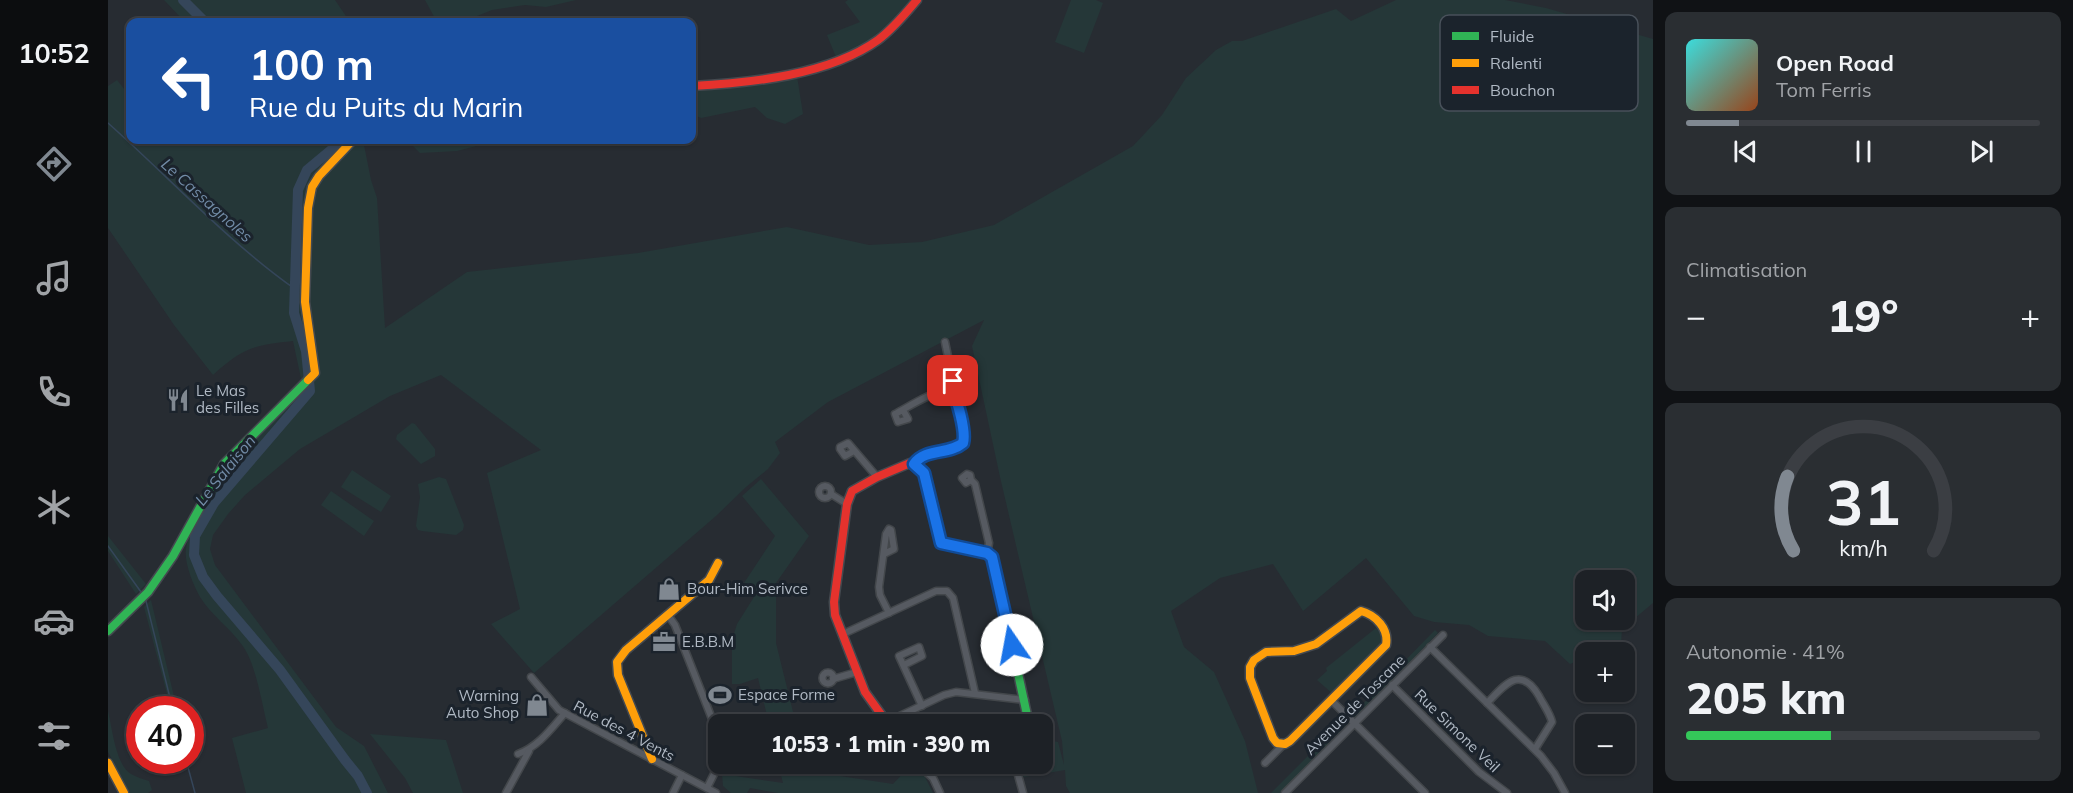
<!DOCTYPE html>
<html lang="fr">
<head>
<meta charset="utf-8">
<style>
	body { margin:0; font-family:Mulish,sans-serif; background:#2a2e32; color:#f1f3f6; height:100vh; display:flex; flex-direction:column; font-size:22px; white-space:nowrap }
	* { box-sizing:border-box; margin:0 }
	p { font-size:20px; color:#a0a3a7 }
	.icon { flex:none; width:33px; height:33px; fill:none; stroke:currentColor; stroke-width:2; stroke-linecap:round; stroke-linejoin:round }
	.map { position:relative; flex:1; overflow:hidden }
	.panel { display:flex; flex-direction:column; gap:12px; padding:12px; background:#101215; width:420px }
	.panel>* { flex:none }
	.banner { position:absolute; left:18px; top:18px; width:570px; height:126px; border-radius:12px; box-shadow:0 2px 4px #0004,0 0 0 2px #3b3e43; background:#1a4fa0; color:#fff; overflow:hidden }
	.fabs { position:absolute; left:1467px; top:570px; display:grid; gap:12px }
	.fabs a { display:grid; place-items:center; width:60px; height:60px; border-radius:12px; background:#1d2126; box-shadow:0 2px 4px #0004,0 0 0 2px #3b3e43; font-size:30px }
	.speed { position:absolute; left:18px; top:696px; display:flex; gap:12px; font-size:30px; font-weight:700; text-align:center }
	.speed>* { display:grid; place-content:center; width:78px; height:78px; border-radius:50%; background:#1d2126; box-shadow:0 2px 4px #0004,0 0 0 2px #3b3e43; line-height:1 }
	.speed .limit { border:9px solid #d22; background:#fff; color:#111 }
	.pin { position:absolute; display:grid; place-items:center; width:51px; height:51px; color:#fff; margin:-26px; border-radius:12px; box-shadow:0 3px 9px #0006 }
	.me { position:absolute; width:66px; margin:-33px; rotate:348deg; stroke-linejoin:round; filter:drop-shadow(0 0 4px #0008) }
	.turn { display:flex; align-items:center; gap:21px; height:126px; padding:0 24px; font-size:27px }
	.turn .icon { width:78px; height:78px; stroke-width:2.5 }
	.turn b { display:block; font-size:42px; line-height:51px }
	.big { font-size:45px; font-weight:800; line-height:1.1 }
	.panel .card { flex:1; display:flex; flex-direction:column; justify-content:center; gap:9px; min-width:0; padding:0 21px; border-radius:12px; background:#2a2e32 }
	.panel .dial { align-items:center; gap:0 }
	.dial svg { height:156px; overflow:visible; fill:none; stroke:#3b3e43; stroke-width:7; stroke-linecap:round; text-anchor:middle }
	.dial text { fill:#f1f3f6; stroke:none }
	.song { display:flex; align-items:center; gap:18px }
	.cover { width:72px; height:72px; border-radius:9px; background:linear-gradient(135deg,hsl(180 70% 55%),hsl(20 70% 35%)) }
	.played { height:6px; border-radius:3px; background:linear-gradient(90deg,#808891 15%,#3b3e43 15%) }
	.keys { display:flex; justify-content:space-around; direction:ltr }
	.heat { display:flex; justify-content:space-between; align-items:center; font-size:33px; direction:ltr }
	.charge { height:9px; border-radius:4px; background:linear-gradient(90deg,#34c759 41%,#3b3e43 0) }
	.trip { position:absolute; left:600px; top:714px; width:345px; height:60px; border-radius:12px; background:#1d2126; box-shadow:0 2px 4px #0004,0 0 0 2px #3b3e43; font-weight:800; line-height:60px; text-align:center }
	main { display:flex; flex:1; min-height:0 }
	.tab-bar { display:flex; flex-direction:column; width:108px; justify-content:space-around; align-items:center; background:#0c0d0f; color:#a0a3a7 }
	.tab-bar .icon { width:42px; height:42px }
	.tab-bar .current { color:#808891 }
	.tab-bar b { font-size:27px; color:#f1f3f6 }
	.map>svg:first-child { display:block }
</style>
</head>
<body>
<main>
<nav class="tab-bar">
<b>10:52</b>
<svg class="icon current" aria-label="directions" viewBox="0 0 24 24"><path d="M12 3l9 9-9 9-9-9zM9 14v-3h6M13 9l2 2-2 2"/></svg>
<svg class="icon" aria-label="music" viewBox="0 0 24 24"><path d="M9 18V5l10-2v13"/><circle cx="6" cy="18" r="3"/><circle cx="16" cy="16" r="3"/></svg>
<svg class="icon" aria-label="phone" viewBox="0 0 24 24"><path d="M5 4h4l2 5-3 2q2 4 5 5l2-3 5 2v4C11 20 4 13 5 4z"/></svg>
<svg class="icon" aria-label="climate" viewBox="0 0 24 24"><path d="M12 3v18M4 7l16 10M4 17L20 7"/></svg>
<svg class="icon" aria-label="car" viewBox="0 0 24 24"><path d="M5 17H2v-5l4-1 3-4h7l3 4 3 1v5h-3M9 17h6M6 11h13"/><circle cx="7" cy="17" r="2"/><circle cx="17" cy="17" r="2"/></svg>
<svg class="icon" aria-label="filters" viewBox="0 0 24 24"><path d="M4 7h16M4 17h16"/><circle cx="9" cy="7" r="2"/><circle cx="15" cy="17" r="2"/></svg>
</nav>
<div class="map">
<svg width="1545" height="793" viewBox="0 0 1545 793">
	<rect width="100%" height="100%" fill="#272c32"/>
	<g fill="#253738" fill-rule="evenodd">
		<path d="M56 0H227L242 22H77Z"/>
		<path d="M317 0H468L438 7 417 5 384 10 354 22H329Z"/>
		<path d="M740 0H805L770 37 752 48 728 57 719 35 752 22 737 2Z"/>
		<path d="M963 0H988L995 3 976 53 947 42Z"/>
		<path d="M1288 0H1397L1438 8 1545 39V603L1514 629 1513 645 1494 652H1478L1477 658 1462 664 1437 641 1380 636 1361 625 1326 622 1306 616 1258 558 1195 611 1165 564 1112 578 1063 611 1076 647 1106 672 1137 741 1150 793H962L958 786 957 770 916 777 902 764H934L935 739 950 742 956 765 954 741 892 477 864 346 876 320 720 402 667 442 672 453 660 469 638 487 608 516 426 673 383 624 412 609 379 473 433 450 333 375 282 396 192 449 137 495 120 514 105 535 102 549 107 565 228 727 256 746 280 793H138L124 738 160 728C154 705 148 663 134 645 122 628 103 615 92 597 85 584 76 563 78 549 83 503 163 423 195 388L185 341C146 345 135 348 105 375L66 325 0 228V86L9 80 17 90 22 93V140H237L242 148 250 140H255L263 180 269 198 277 328 359 272 530 253 679 227 761 245 814 242 886 225 1025 146 1054 115 1078 78 1108 50 1124 41H1134L1228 9 1243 21ZM1478 580H1516V620H1478Z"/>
		<path d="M689 76 695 114 677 124 659 118 647 107 593 118 584 114V90L636 86Z"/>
		<path d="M299 140H392L349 151 312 153Z"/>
		<path d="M304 423 307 424 327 449V456L313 464 288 439 289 435Z"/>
		<path d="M244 470 283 496 273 512 233 487Z"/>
		<path d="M331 477 338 479 356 525 355 530 348 535 314 531 310 530 308 526 312 497 310 484Z"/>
		<path d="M653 479 701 536 668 583V643L688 724H661L650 678 632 684H624V640L629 624 646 597 636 583 667 536 634 496Z"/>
		<path d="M223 491 266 521 256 536 213 505Z"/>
		<path d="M0 536 38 584 28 594 0 551Z"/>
		<path d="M43 600 69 709H63L36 607Z"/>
		<path d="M1268 628 1274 635 1277 642 1225 694 1209 680 1219 671 1218 668Z"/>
		<path d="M1327 630 1330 633 1249 717 1243 716Z"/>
		<path d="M0 711C4 727 8 766 23 774 28 777 35 779 41 781L44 790 40 793H22L0 752Z"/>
		<path d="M1236 720 1239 724 1172 793H1163Z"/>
		<path d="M262 734 338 740 355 793H305L297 778Z"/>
		<path d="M670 764H697L699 771 785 784 804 764H826L821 766 816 775 825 793H670L642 788 639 793H623L615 786 614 774 675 783Z"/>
	</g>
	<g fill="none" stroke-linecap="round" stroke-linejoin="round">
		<g stroke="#35465a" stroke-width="1.5">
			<path d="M0 123C62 178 119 241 187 289"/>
			<path d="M0 546 33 592"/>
			<path d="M38 601 65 710"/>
			<path d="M78 760 87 793"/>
		</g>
		<g stroke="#35465a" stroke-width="10">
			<path d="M75 0 97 22"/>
			<path d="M229 140V145L199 170 190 190 186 313 198 351 202 391 106 503 87 536 86 555 95 577 109 596 172 670 237 760 250 776 259 793"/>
		</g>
		<g stroke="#43474b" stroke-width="9">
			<g id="street">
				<path d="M795 410 800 419 790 422 787 414C800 407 828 389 842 390"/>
				<path d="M746 451 737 456 732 449V447L740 443 769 477"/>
				<path d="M806 463 813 456 852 446 856 439 847 397 842 390 845 381 837 342"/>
				<path d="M863 480 858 483 854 478 859 474 862 475 863 480 867 484 881 543 879 553"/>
				<circle cx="717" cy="492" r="6"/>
				<path d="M723 494 739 504"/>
				<path d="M776 554 786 549 783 530 781 529 778 534 771 587 772 595 781 613"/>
				<path d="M560 615 567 625 610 734"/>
				<path d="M735 634 828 591H839L845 598 867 693"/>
				<path d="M1322 647 1433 756 1446 773 1457 793"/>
				<path d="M796 665 814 656 811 647 791 656 814 706"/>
				<circle cx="720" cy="678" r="5.5"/>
				<path d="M423 677 451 710 608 793"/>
				<path d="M725 679 749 672"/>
				<path d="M1284 685 1371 772 1399 793"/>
				<path d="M1223 700 1317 793"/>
				<path d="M1379 703C1397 685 1412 664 1431 696 1435 704 1442 713 1444 722L1427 749"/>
				<path d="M779 722 836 695 848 692 917 700"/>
				<path d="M410 754C430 747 443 729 457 713"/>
				<path d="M1157 763 1176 744"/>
				<path d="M809 764 825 778 832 793"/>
				<path d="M907 764 915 793"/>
				<path d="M599 788 606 774 610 746"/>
				<path d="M398 793 421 751"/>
				<path d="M565 793 574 775"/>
				<path d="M1177 793 1335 635"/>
			</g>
		</g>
		<g stroke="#44494f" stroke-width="11">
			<g id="fast">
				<path d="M896 609 921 724"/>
				<path d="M0 631 40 592 65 556 116 464 200 380"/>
			</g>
		</g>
		<g stroke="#44494f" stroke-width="11">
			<g id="slow">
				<path d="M200 380 207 373 197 302 200 208 204 187 211 176 245 140"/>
				<path d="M1253 611C1268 615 1281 629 1278 645L1182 741 1177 744 1169 743 1165 738 1142 678V667L1146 660 1158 652 1186 651 1208 644Z"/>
				<path d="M544 759 510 675 509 662 518 650 601 580 610 563"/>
				<path d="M0 763 16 793"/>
			</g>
		</g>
		<g stroke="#44494f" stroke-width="11">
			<g id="jam">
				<path d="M584 86C643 83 721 75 770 40 785 29 797 14 809 0"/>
				<path d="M780 724 757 692 727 615 726 602 739 504 744 491 769 477 802 463 811 467 816 473 833 543 879 553 884 557 896 609"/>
			</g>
		</g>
		<use href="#street" stroke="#565a61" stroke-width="6"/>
		<use href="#fast" stroke="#30b455" stroke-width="8"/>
		<use href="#slow" stroke="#ff9f0a" stroke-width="8"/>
		<use href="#jam" stroke="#e5322d" stroke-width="8"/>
	</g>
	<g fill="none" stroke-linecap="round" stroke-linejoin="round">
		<g stroke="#114b97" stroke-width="15">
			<path id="route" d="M845 381 842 390C850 397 858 433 855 443 841 455 817 448 806 464L816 473 833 543 879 553 884 557 904 645"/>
		</g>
		<use href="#route" stroke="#1a73e8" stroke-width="10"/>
	</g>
	<defs>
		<g id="restaurant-bare" transform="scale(1.8)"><path d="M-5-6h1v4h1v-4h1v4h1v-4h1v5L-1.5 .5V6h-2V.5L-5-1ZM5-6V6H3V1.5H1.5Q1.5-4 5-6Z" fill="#808891" stroke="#1b232c" stroke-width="2.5" paint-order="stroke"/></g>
		<g id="shop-bare" transform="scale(1.8)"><path d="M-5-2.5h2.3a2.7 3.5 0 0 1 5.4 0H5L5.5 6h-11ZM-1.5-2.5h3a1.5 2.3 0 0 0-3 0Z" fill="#808891" stroke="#1b232c" stroke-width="2.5" paint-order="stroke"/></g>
		<g id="office-bare" transform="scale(1.8)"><path d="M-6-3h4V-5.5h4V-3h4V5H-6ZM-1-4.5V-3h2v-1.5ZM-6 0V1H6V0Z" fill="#808891" stroke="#1b232c" stroke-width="2.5" paint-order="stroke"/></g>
		<g id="stadium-bare" transform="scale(1.8)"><path d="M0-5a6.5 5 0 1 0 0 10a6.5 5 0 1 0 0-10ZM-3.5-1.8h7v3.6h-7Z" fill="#808891" stroke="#1b232c" stroke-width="2.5" paint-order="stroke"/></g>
	</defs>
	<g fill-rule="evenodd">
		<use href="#restaurant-bare" x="70" y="400"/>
		<use href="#shop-bare" x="561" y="589"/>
		<use href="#office-bare" x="556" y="642"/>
		<use href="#stadium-bare" x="612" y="695"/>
		<use href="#shop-bare" x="429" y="705"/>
	</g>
	<g text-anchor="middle" stroke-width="6" stroke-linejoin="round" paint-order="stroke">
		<g font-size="15" fill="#b0b9c4" stroke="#1b232c" text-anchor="start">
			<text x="88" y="396">Le Mas<tspan x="88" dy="17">des Filles</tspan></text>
			<text x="579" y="594">Bour-Him Serivce</text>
			<text x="574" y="647">E.B.B.M</text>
			<text x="630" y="700">Espace Forme</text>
			<text x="411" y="701" text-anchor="end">Warning<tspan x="411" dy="17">Auto Shop</tspan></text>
		</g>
		<g font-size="15" fill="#b0b9c4" stroke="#1b232c">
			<text transform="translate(1247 705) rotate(-45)" y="5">Avenue de Toscane</text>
			<text transform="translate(516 731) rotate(28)" y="5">Rue des 4 Vents</text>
			<text transform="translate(1349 731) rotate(44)" y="5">Rue Simone Veil</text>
		</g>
		<g font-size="16" font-style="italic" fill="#728ca7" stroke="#1b232c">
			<text transform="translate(99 200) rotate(42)" y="6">Le Cassagnoles</text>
			<text transform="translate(117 470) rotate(-51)" y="6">Le Salaison</text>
		</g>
	</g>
	<rect x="1332" y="15" width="198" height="96" rx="9" fill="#1b232c" stroke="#48505a" stroke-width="1.5"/>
	<rect x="1344" y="32" width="27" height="8" fill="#30b455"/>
	<rect x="1344" y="59" width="27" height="8" fill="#ff9f0a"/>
	<rect x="1344" y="86" width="27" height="8" fill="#e5322d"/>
	<g font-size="16" fill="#b0b9c4">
		<text x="1382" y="42">Fluide</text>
		<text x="1382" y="69">Ralenti</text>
		<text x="1382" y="96">Bouchon</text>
	</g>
</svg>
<div class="fabs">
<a><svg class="icon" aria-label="sound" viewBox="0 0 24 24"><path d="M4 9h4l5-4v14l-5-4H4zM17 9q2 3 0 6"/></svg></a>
<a>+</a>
<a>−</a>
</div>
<div class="speed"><div class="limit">40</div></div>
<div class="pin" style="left:845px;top:381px;background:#d93025"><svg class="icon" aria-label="arrive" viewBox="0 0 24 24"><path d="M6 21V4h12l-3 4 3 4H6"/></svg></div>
<svg class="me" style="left:904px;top:645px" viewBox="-20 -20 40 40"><circle r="19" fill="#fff"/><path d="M0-13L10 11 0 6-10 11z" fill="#1a73e8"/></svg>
<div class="trip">10:53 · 1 min · 390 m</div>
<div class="banner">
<div class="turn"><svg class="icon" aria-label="left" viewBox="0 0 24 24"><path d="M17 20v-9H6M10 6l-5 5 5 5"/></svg><div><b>100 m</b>Rue du Puits du Marin</div></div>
</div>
</div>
<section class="panel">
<div class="card">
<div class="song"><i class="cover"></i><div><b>Open Road</b><p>Tom Ferris</p></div></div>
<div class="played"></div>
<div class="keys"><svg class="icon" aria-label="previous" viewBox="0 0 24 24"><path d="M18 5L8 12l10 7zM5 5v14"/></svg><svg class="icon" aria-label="pause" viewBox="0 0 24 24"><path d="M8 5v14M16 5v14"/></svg><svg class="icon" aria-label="next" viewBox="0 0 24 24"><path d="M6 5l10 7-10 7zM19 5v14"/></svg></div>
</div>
<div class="card"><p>Climatisation</p>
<div class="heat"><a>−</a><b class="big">19°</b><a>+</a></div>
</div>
<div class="card dial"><svg viewBox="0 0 100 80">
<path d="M14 69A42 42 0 1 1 86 69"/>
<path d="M14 69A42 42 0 0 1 11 31" stroke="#808891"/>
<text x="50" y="56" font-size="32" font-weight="700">31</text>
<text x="50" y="72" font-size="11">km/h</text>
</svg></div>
<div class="card"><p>Autonomie · 41%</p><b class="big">205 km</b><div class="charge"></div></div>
</section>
</main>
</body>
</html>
